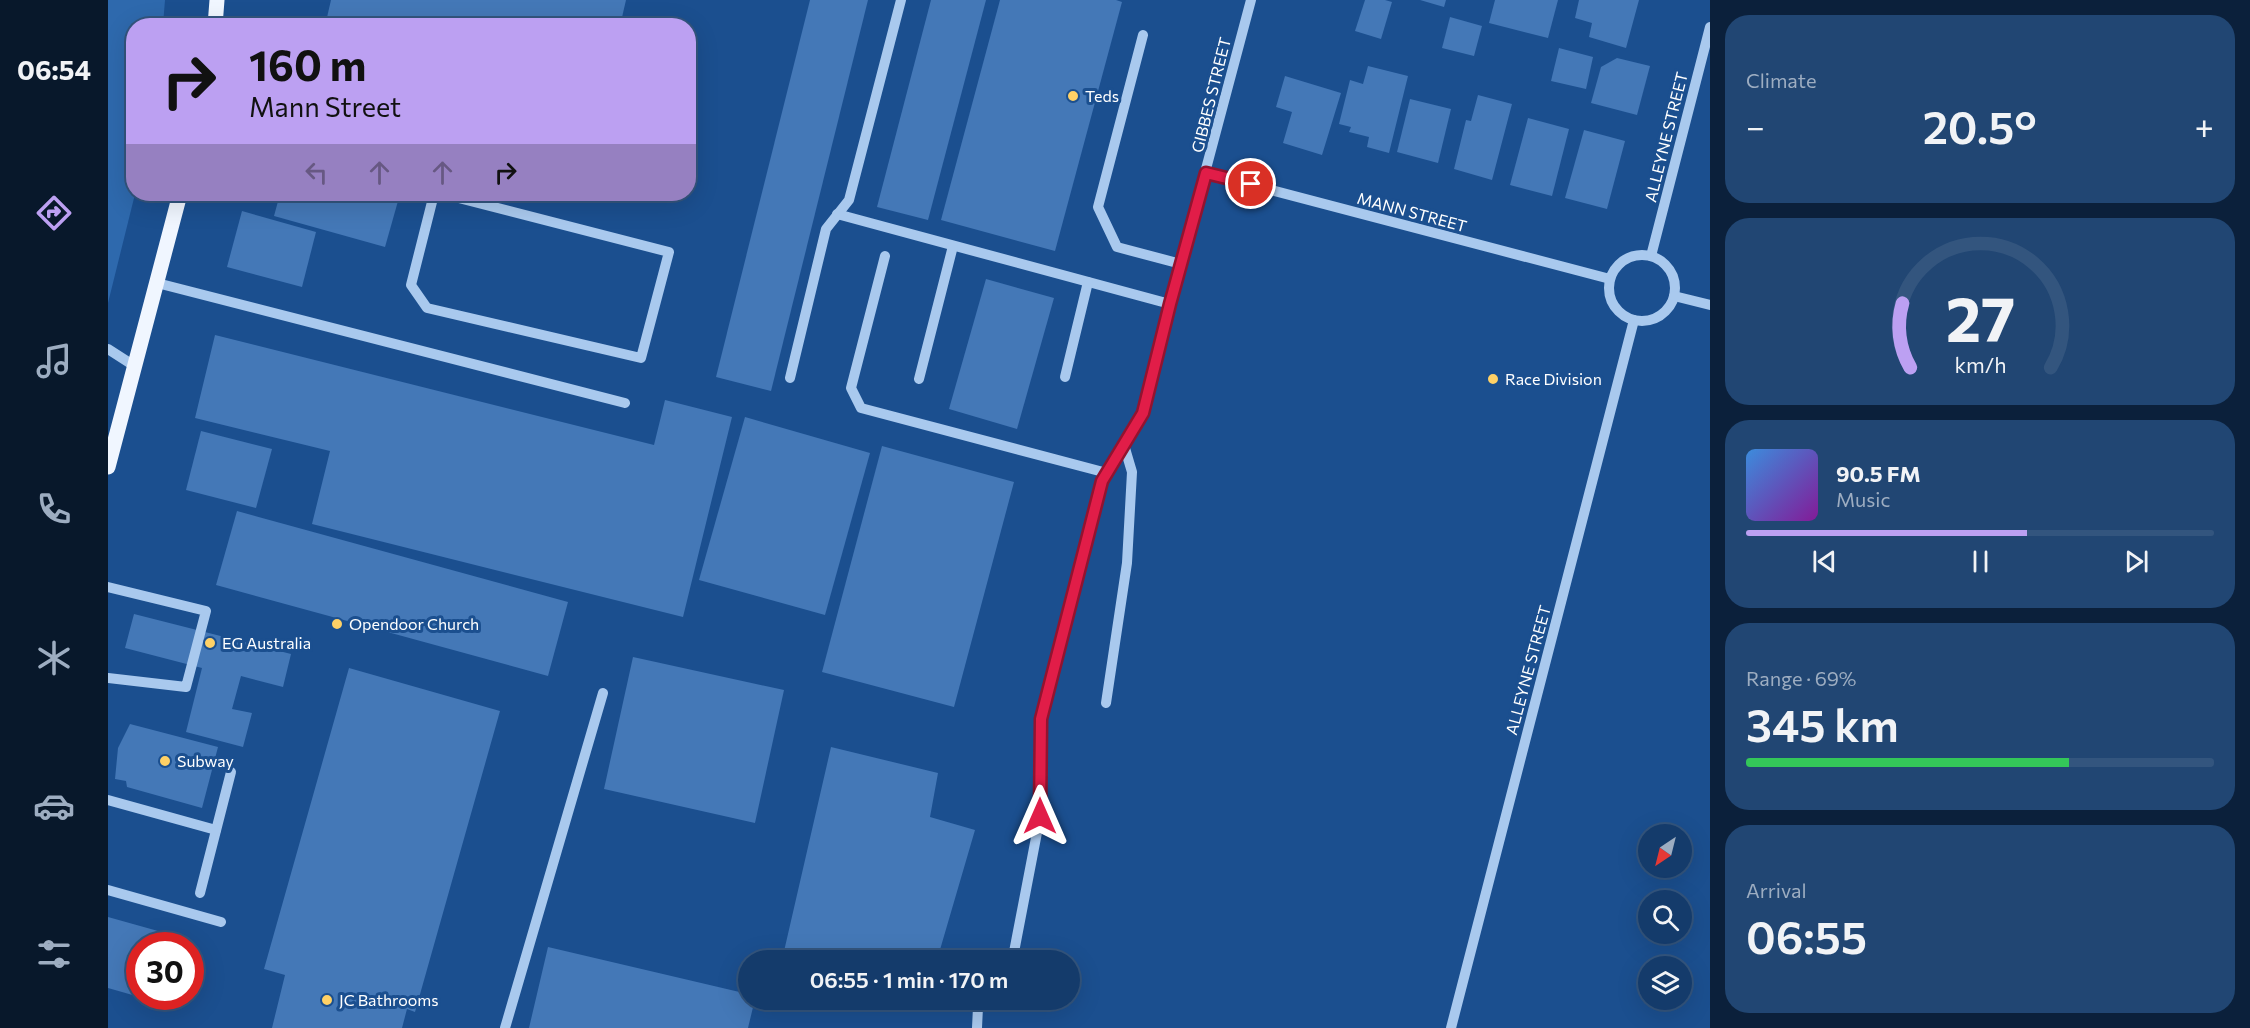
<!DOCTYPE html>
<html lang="en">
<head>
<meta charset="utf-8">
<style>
	body { margin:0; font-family:Commissioner,sans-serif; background:#214673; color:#f1f3f6; height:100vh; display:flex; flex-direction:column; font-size:22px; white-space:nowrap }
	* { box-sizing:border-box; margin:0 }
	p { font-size:20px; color:#9dadc1 }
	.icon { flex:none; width:33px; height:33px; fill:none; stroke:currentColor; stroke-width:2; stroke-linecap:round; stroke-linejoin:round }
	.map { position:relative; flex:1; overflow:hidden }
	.details { display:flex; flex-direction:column; gap:15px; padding:15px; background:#0b203b; width:540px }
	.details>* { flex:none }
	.banner { position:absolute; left:18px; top:18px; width:570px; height:183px; border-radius:24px; box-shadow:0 6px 24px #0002,0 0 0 2px #33557e; background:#bca0f2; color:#111; overflow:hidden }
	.needle { width:39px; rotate:215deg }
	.controls { position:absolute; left:1530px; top:824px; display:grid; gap:12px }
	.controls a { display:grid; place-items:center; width:54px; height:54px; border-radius:50%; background:#143b6b; box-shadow:0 6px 24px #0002,0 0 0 2px #33557e; font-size:30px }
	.speed { position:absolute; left:18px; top:932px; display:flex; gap:12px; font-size:30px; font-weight:700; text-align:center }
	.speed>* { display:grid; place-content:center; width:78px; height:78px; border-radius:50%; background:#143b6b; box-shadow:0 6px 24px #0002,0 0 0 2px #33557e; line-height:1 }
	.speed .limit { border:9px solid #d22; background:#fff; color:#111 }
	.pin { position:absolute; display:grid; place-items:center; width:51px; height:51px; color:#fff; margin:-26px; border:3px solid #fff; border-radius:50%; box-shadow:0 2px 6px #0007 }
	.me { position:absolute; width:66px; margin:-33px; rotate:0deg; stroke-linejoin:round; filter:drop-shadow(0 0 4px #0008) }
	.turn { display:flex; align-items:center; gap:21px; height:126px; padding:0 24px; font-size:27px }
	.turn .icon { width:78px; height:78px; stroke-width:2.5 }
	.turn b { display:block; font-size:42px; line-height:51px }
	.lanes { display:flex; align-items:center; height:57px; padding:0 24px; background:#0003; justify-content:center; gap:30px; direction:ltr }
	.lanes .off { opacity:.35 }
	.big { font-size:45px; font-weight:600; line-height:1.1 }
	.details .widget { flex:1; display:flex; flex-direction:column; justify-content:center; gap:9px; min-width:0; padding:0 21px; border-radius:24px; background:#214673 }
	.details .dial { align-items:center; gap:0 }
	.dial svg { height:156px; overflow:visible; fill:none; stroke:#33557e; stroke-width:7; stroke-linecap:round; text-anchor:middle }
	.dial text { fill:#f1f3f6; stroke:none }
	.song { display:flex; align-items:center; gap:18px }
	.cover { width:72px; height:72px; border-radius:9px; background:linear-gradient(135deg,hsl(210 70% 55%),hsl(290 70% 35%)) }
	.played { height:6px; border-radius:3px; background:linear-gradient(90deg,#bca0f2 60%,#33557e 60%) }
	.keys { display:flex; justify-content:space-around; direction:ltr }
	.heat { display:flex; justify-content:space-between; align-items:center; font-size:33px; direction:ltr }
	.charge { height:9px; border-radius:4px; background:linear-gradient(90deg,#34c759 69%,#33557e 0) }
	.trip { position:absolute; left:630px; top:950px; width:342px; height:60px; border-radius:30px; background:#143b6b; box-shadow:0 6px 24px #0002,0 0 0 2px #33557e; font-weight:600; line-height:60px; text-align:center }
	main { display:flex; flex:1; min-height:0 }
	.tab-bar { display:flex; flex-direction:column; width:108px; justify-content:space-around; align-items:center; background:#08182b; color:#9dadc1 }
	.tab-bar .icon { width:42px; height:42px }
	.tab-bar .current { color:#bca0f2 }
	.tab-bar b { font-size:27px; color:#f1f3f6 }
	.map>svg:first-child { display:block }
</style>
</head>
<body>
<main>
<nav class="tab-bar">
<b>06:54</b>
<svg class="icon current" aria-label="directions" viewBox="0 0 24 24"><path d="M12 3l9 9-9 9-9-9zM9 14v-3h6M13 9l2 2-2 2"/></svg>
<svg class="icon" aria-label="music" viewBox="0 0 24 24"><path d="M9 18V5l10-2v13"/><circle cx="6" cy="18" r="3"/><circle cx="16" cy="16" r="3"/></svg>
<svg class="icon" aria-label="phone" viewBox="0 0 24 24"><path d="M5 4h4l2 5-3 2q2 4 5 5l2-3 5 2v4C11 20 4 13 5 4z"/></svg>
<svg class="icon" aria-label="climate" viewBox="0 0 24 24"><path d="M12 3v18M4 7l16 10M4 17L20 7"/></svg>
<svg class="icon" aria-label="car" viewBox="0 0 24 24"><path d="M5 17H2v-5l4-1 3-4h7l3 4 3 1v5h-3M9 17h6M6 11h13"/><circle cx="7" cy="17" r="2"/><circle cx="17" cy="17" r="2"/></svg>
<svg class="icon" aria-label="filters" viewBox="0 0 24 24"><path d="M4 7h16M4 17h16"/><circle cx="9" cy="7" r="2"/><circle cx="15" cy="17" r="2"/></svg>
</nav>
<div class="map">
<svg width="1602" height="1028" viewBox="0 0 1602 1028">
	<rect width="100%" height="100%" fill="#1b4f8f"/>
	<path fill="#2e69ad" d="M0 0H57L55 25 26 26V194H27L0 303Z"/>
	<g fill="#4478b7">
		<path d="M223 0H518L512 26H217Z"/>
		<path d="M702 0H760L663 391 608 377Z"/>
		<path d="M823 0H878L820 220 769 207Z"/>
		<path d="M892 0H1008L1014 2 947 251 833 220Z"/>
		<path d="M1257 0H1277L1284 2 1273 39 1247 31Z"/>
		<path d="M1312 0H1338L1336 7Z"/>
		<path d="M1387 0H1450L1440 38 1381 23Z"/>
		<path d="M1471 0H1531L1518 48 1481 37 1484 23 1467 18Z"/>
		<path d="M1342 17 1374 26 1366 56 1334 48Z"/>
		<path d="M1451 48 1485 57 1478 89 1443 81Z"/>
		<path d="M1509 58 1542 66 1529 115 1483 103 1493 67Z"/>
		<path d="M1260 66 1300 76 1281 153 1259 147 1261 137 1241 132 1243 127 1231 124 1242 80 1255 84Z"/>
		<path d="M1177 76 1233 93 1214 155 1175 143 1184 112 1168 107Z"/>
		<path d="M1370 95 1404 104 1384 180 1346 169 1358 120 1363 121Z"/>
		<path d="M1302 99 1343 109 1330 163 1289 152Z"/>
		<path d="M1420 118 1461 129 1444 196 1402 185Z"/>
		<path d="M1476 130 1517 141 1499 209 1457 198Z"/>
		<path d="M172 194H292L277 247 166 216Z"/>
		<path d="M134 211 208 232 194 287 119 267Z"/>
		<path d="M878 279 946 298 909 429 841 409Z"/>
		<path d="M107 335 546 445 557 400 624 417 575 617 204 524 222 451 87 418Z"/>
		<path d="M637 417 762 453 717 615 591 580Z"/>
		<path d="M93 431 164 449 148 508 78 490Z"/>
		<path d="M774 446 906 482 846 707 714 672Z"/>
		<path d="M129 511 460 602 440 676 108 585Z"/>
		<path d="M26 614 183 654 175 687 133 676 124 709 144 713 135 747 78 732 94 668 17 648Z"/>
		<path d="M525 657 676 690 647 823 496 789Z"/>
		<path d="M241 668 392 711 307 1012 299 1009 294 1028H164L177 975 156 969Z"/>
		<path d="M22 724 110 747 94 808 19 787 18 781 7 779 10 748Z"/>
		<path d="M723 747 830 773 822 817 867 830 829 960H674Z"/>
		<path d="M0 917 75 938 73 945H32V996H59L56 1004 0 988Z"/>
		<path d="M440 947 640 994V999H647L640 1028H421Z"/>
	</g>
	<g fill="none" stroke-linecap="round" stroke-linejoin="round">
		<g stroke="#a9c9ee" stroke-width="10">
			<path d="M1035 35 990 207 1009 247 1073 264"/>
			<path d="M1098 173 1502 279"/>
			<path d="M326 194 303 285 319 308 533 358 561 252 335 194"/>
			<path d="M729 214 1062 304"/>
			<circle cx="1534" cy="288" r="33"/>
			<path d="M777 256 743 388 753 408 999 473"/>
			<path d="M1543 256 1602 27"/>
			<path d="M49 283 517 403"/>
			<path d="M1566 296 1602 305"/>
			<path d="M0 349 28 367"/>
			<path d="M957 377 980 282"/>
			<path d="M682 378 718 229 741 200 793 0"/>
			<path d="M811 379 845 246"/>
			<path d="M0 587 98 611 78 687 0 678"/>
			<path d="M998 703 1019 563 1024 472 1016 445"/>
			<path d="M0 800 108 830"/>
			<path d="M0 890 113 922"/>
			<path d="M92 893 123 772"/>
			<path d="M909 960 906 952 932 817 933 719 995 481 1035 413 1062 304 1143 0"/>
			<path d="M397 1028 495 693"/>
			<path d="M869 1028 870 1007"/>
			<path d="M1343 1028 1526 320"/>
		</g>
		<g stroke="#f0f6ff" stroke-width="15">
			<path d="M107 26 109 0"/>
			<path d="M0 467 72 194"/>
		</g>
	</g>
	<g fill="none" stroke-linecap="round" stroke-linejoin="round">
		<g stroke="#92132f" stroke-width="15">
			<path id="route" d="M932 816 933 719 994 481 1035 413 1062 304 1098 173 1143 184"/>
		</g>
		<use href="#route" stroke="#e11d48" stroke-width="10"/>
	</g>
	<g fill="#ffd166" stroke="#1b4f8f" stroke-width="2">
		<circle cx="965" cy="96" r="6"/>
		<circle cx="1385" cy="379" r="6"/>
		<circle cx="229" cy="624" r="6"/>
		<circle cx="102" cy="643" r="6"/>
		<circle cx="57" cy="761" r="6"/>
		<circle cx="219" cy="1000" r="6"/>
	</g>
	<g text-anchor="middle" stroke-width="6" stroke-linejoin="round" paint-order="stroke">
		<g font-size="16" fill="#fff" stroke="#1b4f8f">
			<text transform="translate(1103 95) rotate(-76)" y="6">GIBBES STREET</text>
			<text transform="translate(1558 137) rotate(-76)" y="6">ALLEYNE STREET</text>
			<text transform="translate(1304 212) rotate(15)" y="6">MANN STREET</text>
			<text transform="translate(1420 670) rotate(-75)" y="6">ALLEYNE STREET</text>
		</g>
		<g font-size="16" fill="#fff" stroke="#1b4f8f" text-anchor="start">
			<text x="977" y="102">Teds</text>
			<text x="1397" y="385">Race Division</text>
			<text x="241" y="630">Opendoor Church</text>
			<text x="114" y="649">EG Australia</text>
			<text x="69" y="767">Subway</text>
			<text x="231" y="1006">JC Bathrooms</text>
		</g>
	</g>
</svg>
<div class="controls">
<a><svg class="needle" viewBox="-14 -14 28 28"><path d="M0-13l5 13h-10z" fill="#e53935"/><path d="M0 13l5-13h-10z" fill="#9dadc1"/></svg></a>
<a><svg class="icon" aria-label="search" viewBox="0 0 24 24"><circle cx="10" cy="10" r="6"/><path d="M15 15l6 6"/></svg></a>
<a><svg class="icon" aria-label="layers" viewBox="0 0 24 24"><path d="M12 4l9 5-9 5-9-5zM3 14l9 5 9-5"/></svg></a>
</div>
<div class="speed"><div class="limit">30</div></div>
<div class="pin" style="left:1143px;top:184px;background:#d93025"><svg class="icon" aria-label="arrive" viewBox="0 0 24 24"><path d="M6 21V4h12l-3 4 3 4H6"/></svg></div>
<svg class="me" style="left:932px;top:816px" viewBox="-20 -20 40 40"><path d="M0-17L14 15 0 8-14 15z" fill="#e11d48" stroke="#fff" stroke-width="4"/></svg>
<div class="trip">06:55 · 1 min · 170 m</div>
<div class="banner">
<div class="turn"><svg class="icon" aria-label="right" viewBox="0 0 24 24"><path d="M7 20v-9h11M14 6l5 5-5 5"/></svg><div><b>160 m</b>Mann Street</div></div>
<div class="lanes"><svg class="icon off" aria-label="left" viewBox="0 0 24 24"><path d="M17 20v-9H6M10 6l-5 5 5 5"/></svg><svg class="icon off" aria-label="ahead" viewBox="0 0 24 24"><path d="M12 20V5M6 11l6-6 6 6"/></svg><svg class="icon off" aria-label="ahead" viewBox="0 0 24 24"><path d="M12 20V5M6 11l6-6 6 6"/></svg><svg class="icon" aria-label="right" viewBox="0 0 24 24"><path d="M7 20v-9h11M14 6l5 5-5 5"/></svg></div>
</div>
</div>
<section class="details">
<div class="widget"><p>Climate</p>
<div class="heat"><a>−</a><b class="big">20.5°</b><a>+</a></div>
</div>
<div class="widget dial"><svg viewBox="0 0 100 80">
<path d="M14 69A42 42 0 1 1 86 69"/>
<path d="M14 69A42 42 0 0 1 10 36" stroke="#bca0f2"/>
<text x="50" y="56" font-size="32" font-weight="700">27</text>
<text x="50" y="72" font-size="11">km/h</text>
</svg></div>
<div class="widget">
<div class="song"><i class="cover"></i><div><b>90.5 FM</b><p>Music</p></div></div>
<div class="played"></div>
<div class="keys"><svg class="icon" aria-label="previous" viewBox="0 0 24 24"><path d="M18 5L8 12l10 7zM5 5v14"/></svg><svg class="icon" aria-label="pause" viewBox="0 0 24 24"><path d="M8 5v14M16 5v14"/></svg><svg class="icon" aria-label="next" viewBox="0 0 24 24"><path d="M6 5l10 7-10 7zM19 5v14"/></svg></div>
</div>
<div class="widget"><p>Range · 69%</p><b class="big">345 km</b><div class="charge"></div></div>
<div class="widget"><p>Arrival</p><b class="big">06:55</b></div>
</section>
</main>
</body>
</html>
